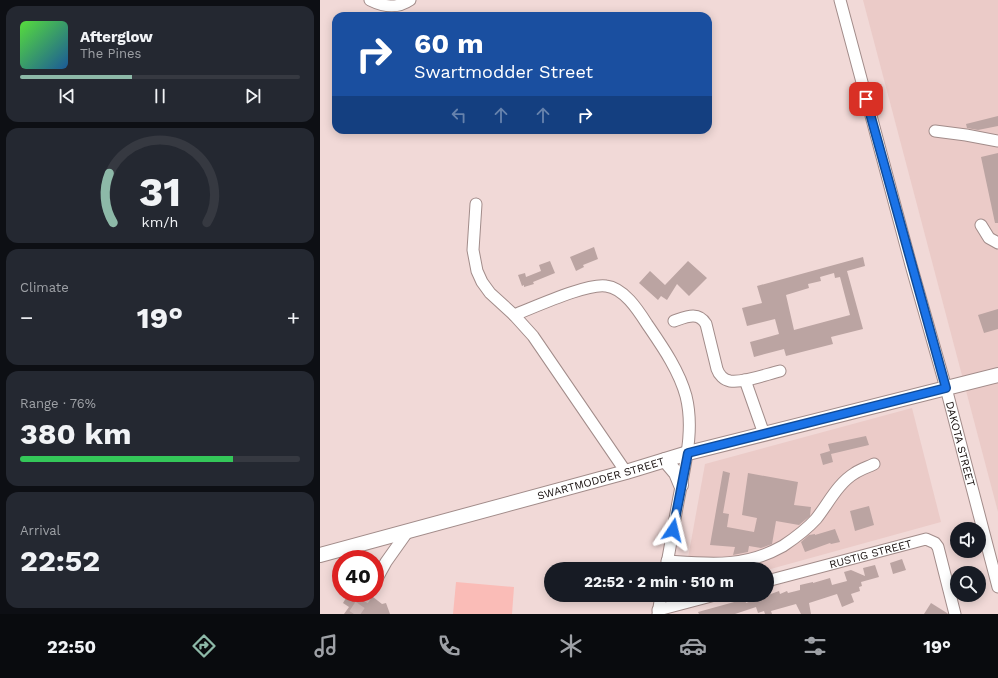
<!DOCTYPE html>
<html lang="en">
<head>
<meta charset="utf-8">
<style>
	body { margin:0; font-family:"Work Sans",sans-serif; background:#242831; color:#f1f3f6; height:100vh; display:flex; flex-direction:column; font-size:15px; white-space:nowrap }
	* { box-sizing:border-box; margin:0 }
	p { font-size:13px; color:#9ea1a6 }
	.icon { flex:none; width:22px; height:22px; fill:none; stroke:currentColor; stroke-width:2; stroke-linecap:round; stroke-linejoin:round }
	.map { position:relative; flex:1; overflow:hidden }
	.drawer { display:flex; flex-direction:column; gap:6px; padding:6px; background:#0d0f14; width:320px }
	.drawer>* { flex:none }
	.hud { position:absolute; left:12px; top:12px; width:380px; height:122px; border-radius:12px; box-shadow:0 2px 10px #0003; background:#1a4fa0; color:#fff; overflow:hidden }
	.fabs { position:absolute; left:630px; top:522px; display:grid; gap:8px }
	.fabs a { display:grid; place-items:center; width:36px; height:36px; border-radius:50%; background:#171b24; box-shadow:0 2px 10px #0003; font-size:20px }
	.speed { position:absolute; left:12px; top:550px; display:flex; gap:8px; font-size:20px; font-weight:700; text-align:center }
	.speed>* { display:grid; place-content:center; width:52px; height:52px; border-radius:50%; background:#171b24; box-shadow:0 2px 10px #0003; line-height:1 }
	.speed .limit { border:6px solid #d22; background:#fff; color:#111 }
	.pin { position:absolute; display:grid; place-items:center; width:34px; height:34px; color:#fff; margin:-17px; border-radius:8px; box-shadow:0 2px 6px #0006 }
	.me { position:absolute; width:44px; margin:-22px; rotate:10deg; stroke-linejoin:round; filter:drop-shadow(0 0 3px #0008) }
	.turn { display:flex; align-items:center; gap:14px; height:84px; padding:0 16px; font-size:18px }
	.turn .icon { width:52px; height:52px; stroke-width:2.5 }
	.turn b { display:block; font-size:28px; line-height:34px }
	.lanes { display:flex; align-items:center; height:38px; padding:0 16px; background:#0003; justify-content:center; gap:20px; direction:ltr }
	.lanes .off { opacity:.35 }
	.big { font-size:30px; font-weight:700; line-height:1.1 }
	.drawer .card { flex:1; display:flex; flex-direction:column; justify-content:center; gap:6px; min-width:0; padding:0 14px; border-radius:12px; background:#242831 }
	.drawer .dial { align-items:center; gap:0 }
	.dial svg { height:104px; overflow:visible; fill:none; stroke:#363941; stroke-width:7; stroke-linecap:round; text-anchor:middle }
	.dial text { fill:#f1f3f6; stroke:none }
	.song { display:flex; align-items:center; gap:12px }
	.cover { width:48px; height:48px; border-radius:6px; background:linear-gradient(135deg,hsl(110 70% 55%),hsl(210 70% 35%)) }
	.played { height:4px; border-radius:2px; background:linear-gradient(90deg,#8db9a8 40%,#363941 40%) }
	.keys { display:flex; justify-content:space-around; direction:ltr }
	.heat { display:flex; justify-content:space-between; align-items:center; font-size:22px; direction:ltr }
	.charge { height:6px; border-radius:3px; background:linear-gradient(90deg,#34c759 76%,#363941 0) }
	.trip { position:absolute; left:224px; top:562px; width:230px; height:40px; border-radius:20px; background:#171b24; box-shadow:0 2px 10px #0003; font-weight:700; line-height:40px; text-align:center }
	.menu { display:flex; height:64px; justify-content:space-around; align-items:center; background:#090b0e; color:#9ea1a6 }
	.menu .icon { width:28px; height:28px }
	.menu .on { color:#8db9a8 }
	.menu b { font-size:18px; color:#f1f3f6 }
	main { display:flex; flex:1; min-height:0 }
	.map>svg:first-child { display:block }
</style>
</head>
<body>
<main>
<section class="drawer">
<div class="card">
<div class="song"><i class="cover"></i><div><b>Afterglow</b><p>The Pines</p></div></div>
<div class="played"></div>
<div class="keys"><svg class="icon" aria-label="previous" viewBox="0 0 24 24"><path d="M18 5L8 12l10 7zM5 5v14"/></svg><svg class="icon" aria-label="pause" viewBox="0 0 24 24"><path d="M8 5v14M16 5v14"/></svg><svg class="icon" aria-label="next" viewBox="0 0 24 24"><path d="M6 5l10 7-10 7zM19 5v14"/></svg></div>
</div>
<div class="card dial"><svg viewBox="0 0 100 80">
<path d="M14 69A42 42 0 1 1 86 69"/>
<path d="M14 69A42 42 0 0 1 11 31" stroke="#8db9a8"/>
<text x="50" y="56" font-size="32" font-weight="700">31</text>
<text x="50" y="72" font-size="11">km/h</text>
</svg></div>
<div class="card"><p>Climate</p>
<div class="heat"><a>−</a><b class="big">19°</b><a>+</a></div>
</div>
<div class="card"><p>Range · 76%</p><b class="big">380 km</b><div class="charge"></div></div>
<div class="card"><p>Arrival</p><b class="big">22:52</b></div>
</section>
<div class="map">
<svg width="678" height="614" viewBox="0 0 678 614">
	<rect width="100%" height="100%" fill="#f1d9d7"/>
	<g fill="#ebcbc8">
		<path d="M543 0H678V512Z"/>
		<path d="M592 408 621 522 447 570 366 569 385 464Z"/>
	</g>
	<path fill="#fabcb7" d="M136 582 194 587 192 614H133Z"/>
	<g fill="#bba4a2" fill-rule="evenodd">
		<path d="M678 116V126L658 130 647 128 646 124Z"/>
		<path d="M678 153V223H675L661 157Z"/>
		<path d="M274 247 278 259 263 265 264 267 256 271 250 257Z"/>
		<path d="M543 257 545 266 527 271 543 329 511 337 513 344 466 356 464 349 434 357 430 342 459 334 455 319 427 326 422 308 442 303 437 286ZM514 273 515 278 520 277 530 315 474 330 466 295 489 288 488 284 501 281 500 277Z"/>
		<path d="M230 261 235 273 213 282 214 284 204 287V285L202 286 198 275 205 273 206 277 221 271 219 265Z"/>
		<path d="M368 261 387 278 369 296 357 284 347 300 341 296 338 300 319 283 330 271 345 285Z"/>
		<path d="M678 309V329L664 333 658 315Z"/>
		<path d="M546 436 549 445 511 454 513 462 503 465 500 454 510 451 508 444Z"/>
		<path d="M403 471 410 473 403 513 409 514 407 527 434 532 437 518 422 515 428 473 478 482 474 505 491 507 490 516 479 525 456 521 452 544 441 548 429 546 428 552 413 555 415 547 390 545Z"/>
		<path d="M549 506 554 525 535 531 530 511Z"/>
		<path d="M515 529 520 542 511 544 510 543 485 552 481 542 489 535 495 534V535Z"/>
		<path d="M582 559 586 570 573 574 570 563Z"/>
		<path d="M555 565 559 577 541 582 542 586 539 587 540 591 531 594 534 602 522 607 517 594 489 603 491 614H481L476 604 451 611 452 614H445L444 611 438 613 436 607 415 614H379L378 612 425 599 426 603 459 591 460 594 467 591 468 593 480 590V585L493 582V583L510 578 512 585 527 581 524 572 531 570 545 576 543 568Z"/>
		<path d="M29 593H56L53 597 62 604 66 603 70 614H24L29 607 23 603Z"/>
		<path d="M611 603 627 613 628 614H604Z"/>
	</g>
	<g fill="none" stroke-linecap="round" stroke-linejoin="round">
		<path stroke="#d0bab8" stroke-width="11" stroke-dasharray="11 5.5" stroke-linecap="butt" d="M34 614 48 593"/>
		<g stroke="#a28c8a" stroke-width="13">
			<g id="minor">
				<path d="M50 0C64 7 77 9 90 0"/>
				<path id="s1" d="M520 0 591 265 626 388 678 587"/>
				<path d="M615 131 646 135 678 141"/>
				<path d="M156 204 153 250 157 271 162 282 170 293 194 315 213 336 306 472"/>
				<path d="M661 225 669 238 678 243"/>
				<path d="M194 315C215 307 267 283 286 286 304 288 318 310 327 324 342 346 359 370 366 396 374 428 366 460 360 492 355 517 351 543 346 569"/>
				<path d="M354 321C366 317 378 311 386 324L397 369C399 375 404 380 410 381 424 383 447 374 460 371"/>
				<path d="M425 380 444 434"/>
				<path d="M347 561C390 564 424 568 463 546 475 538 486 530 496 519 508 504 518 483 535 473 541 469 548 467 554 464"/>
				<path id="s2" d="M447 581 606 539 615 543 618 547 635 614"/>
				<path d="M55 582 66 562 88 531"/>
				<path d="M338 610 395 595"/>
				<path d="M338 614 341 595"/>
			</g>
		</g>
		<g stroke="#a28c8a" stroke-width="16">
			<g id="major">
				<path d="M345 460 356 473 361 485"/>
				<path id="s3" d="M0 555 306 472 368 453 678 375"/>
			</g>
		</g>
		<use href="#minor" stroke="#fff" stroke-width="11"/>
		<use href="#major" stroke="#fff" stroke-width="14"/>
	</g>
	<g fill="none" stroke-linecap="round" stroke-linejoin="round">
		<g stroke="#114b97" stroke-width="10">
			<path id="route" d="M353 530 368 453 626 388 546 99"/>
		</g>
		<use href="#route" stroke="#1a73e8" stroke-width="7"/>
	</g>
	<g text-anchor="middle" stroke-width="3" stroke-linejoin="round" paint-order="stroke">
		<g font-size="11" fill="#130b0a" stroke="#ffe6e4">
			<text dy="4" stroke="none"><textPath href="#s1" startOffset="460">DAKOTA STREET</textPath></text>
			<text dy="4" stroke="none"><textPath href="#s3" startOffset="291">SWARTMODDER STREET</textPath></text>
			<text dy="4" stroke="none"><textPath href="#s2" startOffset="107">RUSTIG STREET</textPath></text>
		</g>
	</g>
</svg>
<div class="fabs">
<a><svg class="icon" aria-label="sound" viewBox="0 0 24 24"><path d="M4 9h4l5-4v14l-5-4H4zM17 9q2 3 0 6"/></svg></a>
<a><svg class="icon" aria-label="search" viewBox="0 0 24 24"><circle cx="10" cy="10" r="6"/><path d="M15 15l6 6"/></svg></a>
</div>
<div class="speed"><div class="limit">40</div></div>
<div class="pin" style="left:546px;top:99px;background:#d93025"><svg class="icon" aria-label="arrive" viewBox="0 0 24 24"><path d="M6 21V4h12l-3 4 3 4H6"/></svg></div>
<svg class="me" style="left:353px;top:530px" viewBox="-20 -20 40 40"><path d="M0-17L14 15 0 8-14 15z" fill="#1a73e8" stroke="#fff" stroke-width="4"/></svg>
<div class="trip">22:52 · 2 min · 510 m</div>
<div class="hud">
<div class="turn"><svg class="icon" aria-label="right" viewBox="0 0 24 24"><path d="M7 20v-9h11M14 6l5 5-5 5"/></svg><div><b>60 m</b>Swartmodder Street</div></div>
<div class="lanes"><svg class="icon off" aria-label="left" viewBox="0 0 24 24"><path d="M17 20v-9H6M10 6l-5 5 5 5"/></svg><svg class="icon off" aria-label="ahead" viewBox="0 0 24 24"><path d="M12 20V5M6 11l6-6 6 6"/></svg><svg class="icon off" aria-label="ahead" viewBox="0 0 24 24"><path d="M12 20V5M6 11l6-6 6 6"/></svg><svg class="icon" aria-label="right" viewBox="0 0 24 24"><path d="M7 20v-9h11M14 6l5 5-5 5"/></svg></div>
</div>
</div>
</main>
<nav class="menu">
<b>22:50</b>
<svg class="icon on" aria-label="directions" viewBox="0 0 24 24"><path d="M12 3l9 9-9 9-9-9zM9 14v-3h6M13 9l2 2-2 2"/></svg>
<svg class="icon" aria-label="music" viewBox="0 0 24 24"><path d="M9 18V5l10-2v13"/><circle cx="6" cy="18" r="3"/><circle cx="16" cy="16" r="3"/></svg>
<svg class="icon" aria-label="phone" viewBox="0 0 24 24"><path d="M5 4h4l2 5-3 2q2 4 5 5l2-3 5 2v4C11 20 4 13 5 4z"/></svg>
<svg class="icon" aria-label="climate" viewBox="0 0 24 24"><path d="M12 3v18M4 7l16 10M4 17L20 7"/></svg>
<svg class="icon" aria-label="car" viewBox="0 0 24 24"><path d="M5 17H2v-5l4-1 3-4h7l3 4 3 1v5h-3M9 17h6M6 11h13"/><circle cx="7" cy="17" r="2"/><circle cx="17" cy="17" r="2"/></svg>
<svg class="icon" aria-label="filters" viewBox="0 0 24 24"><path d="M4 7h16M4 17h16"/><circle cx="9" cy="7" r="2"/><circle cx="15" cy="17" r="2"/></svg>
<b>19°</b>
</nav>
</body>
</html>
